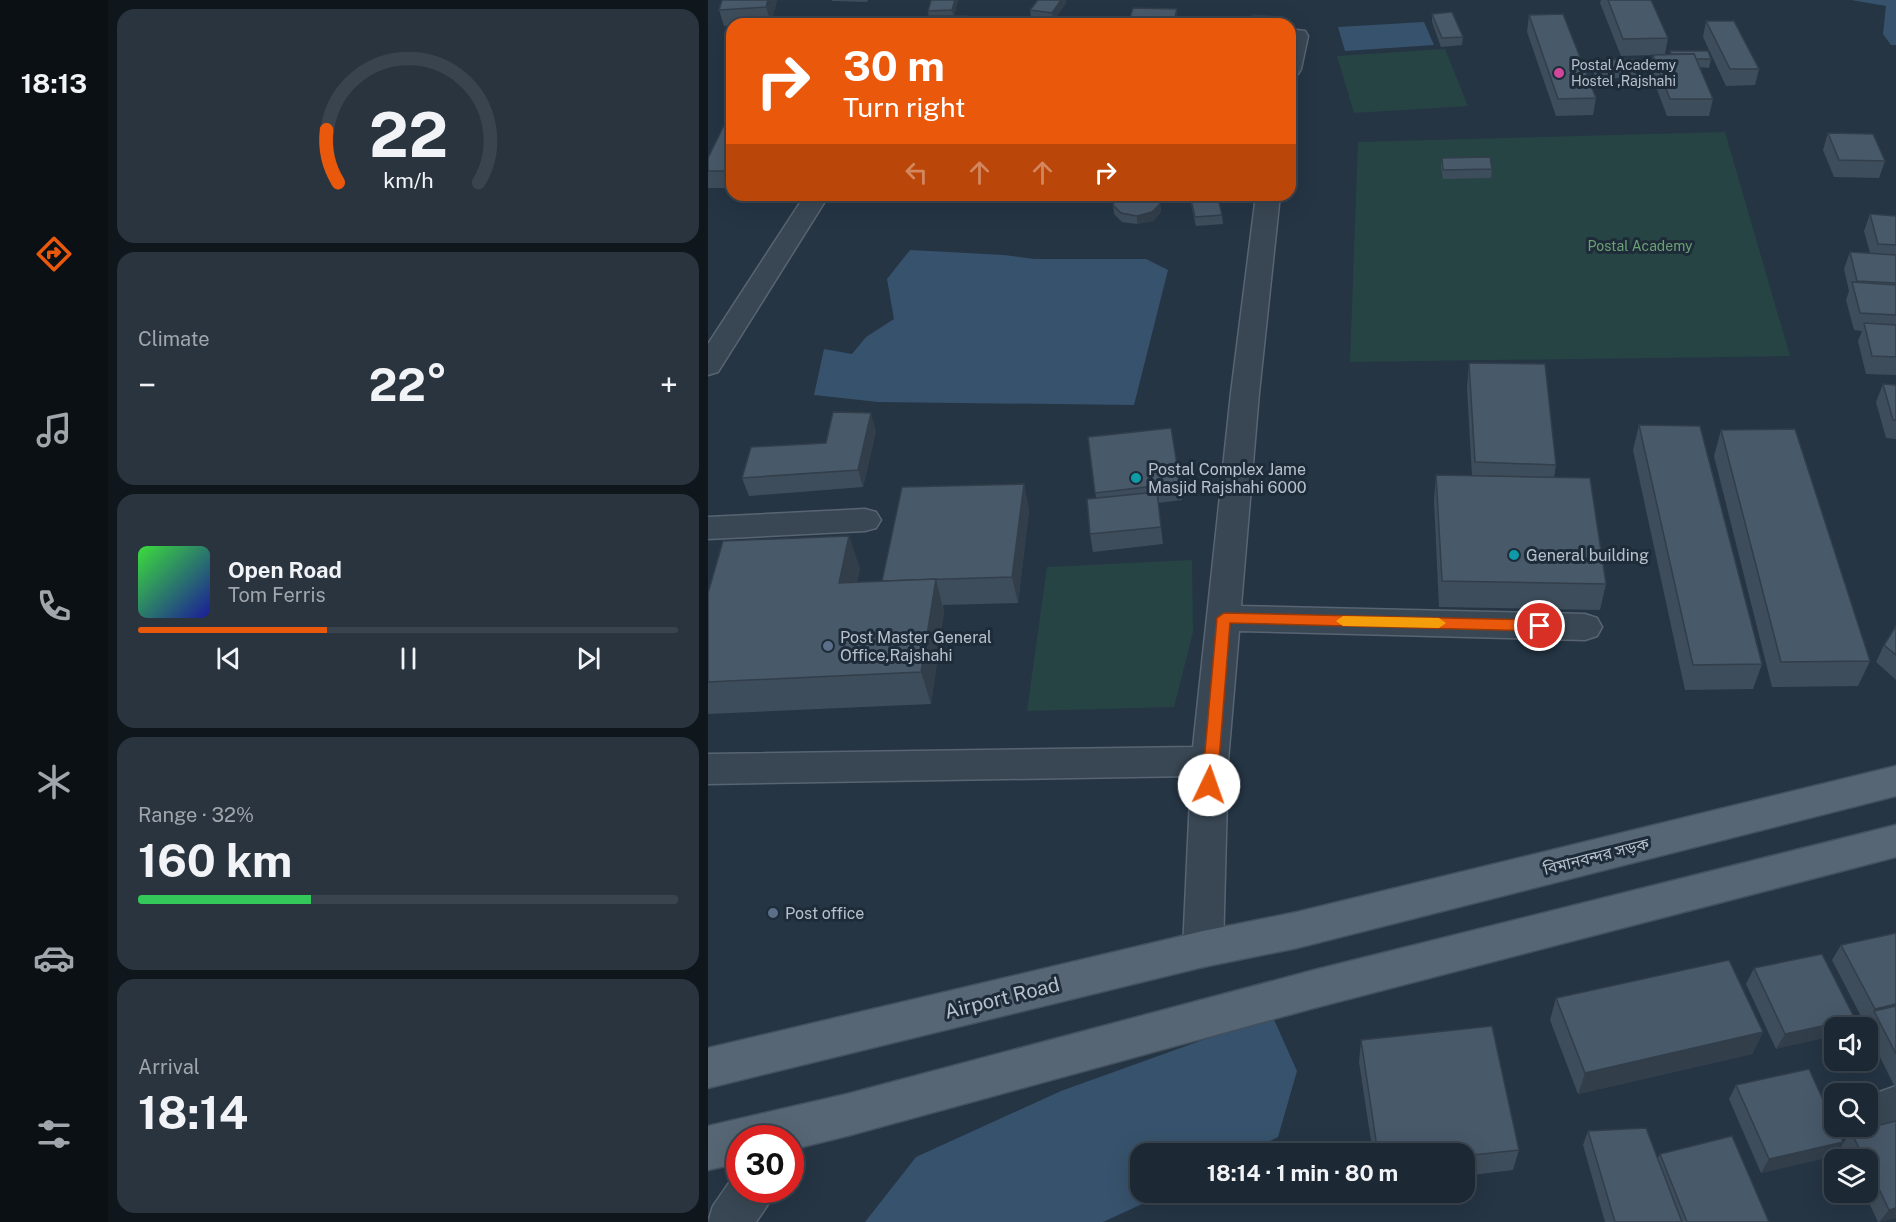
<!DOCTYPE html>
<html lang="en">
<head>
<meta charset="utf-8">
<style>
	body { margin:0; font-family:"Public Sans","Noto Sans Bengali",sans-serif; background:#29343f; color:#f1f3f6; height:100vh; display:flex; flex-direction:column; font-size:22px; white-space:nowrap }
	* { box-sizing:border-box; margin:0 }
	p { font-size:20px; color:#a0a6ac }
	.icon { flex:none; width:33px; height:33px; fill:none; stroke:currentColor; stroke-width:2; stroke-linecap:round; stroke-linejoin:round }
	.map { position:relative; flex:1; overflow:hidden }
	.side { display:flex; flex-direction:column; gap:9px; padding:9px; background:#0f161c; width:600px }
	.side>* { flex:none }
	.top-card { position:absolute; left:18px; top:18px; width:570px; height:183px; border-radius:18px; box-shadow:0 6px 24px #0002,0 0 0 2px #3a444e; background:#ea580c; color:#fff; overflow:hidden }
	.tools { position:absolute; left:1116px; top:1017px; display:grid; gap:12px }
	.tools a { display:grid; place-items:center; width:54px; height:54px; border-radius:12px; background:#1c2833; box-shadow:0 6px 24px #0002,0 0 0 2px #3a444e; font-size:30px }
	.speed { position:absolute; left:18px; top:1125px; display:flex; gap:12px; font-size:30px; font-weight:700; text-align:center }
	.speed>* { display:grid; place-content:center; width:78px; height:78px; border-radius:50%; background:#1c2833; box-shadow:0 6px 24px #0002,0 0 0 2px #3a444e; line-height:1 }
	.speed .limit { border:9px solid #d22; background:#fff; color:#111 }
	.pin { position:absolute; display:grid; place-items:center; width:51px; height:51px; color:#fff; margin:-26px; border:3px solid #fff; border-radius:50%; box-shadow:0 2px 6px #0007 }
	.me { position:absolute; width:66px; margin:-33px; rotate:3deg; stroke-linejoin:round; filter:drop-shadow(0 0 4px #0008) }
	.turn { display:flex; align-items:center; gap:21px; height:126px; padding:0 18px; font-size:27px }
	.turn .icon { width:78px; height:78px; stroke-width:2.5 }
	.turn b { display:block; font-size:42px; line-height:51px }
	.lanes { display:flex; align-items:center; height:57px; padding:0 18px; background:#0003; justify-content:center; gap:30px; direction:ltr }
	.lanes .off { opacity:.35 }
	.big { font-size:45px; font-weight:700; line-height:1.1 }
	.side .card { flex:1; display:flex; flex-direction:column; justify-content:center; gap:9px; min-width:0; padding:0 21px; border-radius:18px; background:#29343f }
	.side .dial { align-items:center; gap:0 }
	.dial svg { height:156px; overflow:visible; fill:none; stroke:#3a444e; stroke-width:7; stroke-linecap:round; text-anchor:middle }
	.dial text { fill:#f1f3f6; stroke:none }
	.song { display:flex; align-items:center; gap:18px }
	.cover { width:72px; height:72px; border-radius:9px; background:linear-gradient(135deg,hsl(120 70% 55%),hsl(240 70% 35%)) }
	.played { height:6px; border-radius:3px; background:linear-gradient(90deg,#ea580c 35%,#3a444e 35%) }
	.keys { display:flex; justify-content:space-around; direction:ltr }
	.heat { display:flex; justify-content:space-between; align-items:center; font-size:33px; direction:ltr }
	.charge { height:9px; border-radius:4px; background:linear-gradient(90deg,#34c759 32%,#3a444e 0) }
	.trip { position:absolute; left:422px; top:1143px; width:345px; height:60px; border-radius:18px; background:#1c2833; box-shadow:0 6px 24px #0002,0 0 0 2px #3a444e; font-weight:700; line-height:60px; text-align:center }
	main { display:flex; flex:1; min-height:0 }
	.tab-bar { display:flex; flex-direction:column; width:108px; justify-content:space-around; align-items:center; background:#0b1014; color:#a0a6ac }
	.tab-bar .icon { width:42px; height:42px }
	.tab-bar .active { color:#ea580c }
	.tab-bar b { font-size:27px; color:#f1f3f6 }
	.map>svg:first-child { display:block }
</style>
</head>
<body>
<main>
<nav class="tab-bar">
<b>18:13</b>
<svg class="icon active" aria-label="directions" viewBox="0 0 24 24"><path d="M12 3l9 9-9 9-9-9zM9 14v-3h6M13 9l2 2-2 2"/></svg>
<svg class="icon" aria-label="music" viewBox="0 0 24 24"><path d="M9 18V5l10-2v13"/><circle cx="6" cy="18" r="3"/><circle cx="16" cy="16" r="3"/></svg>
<svg class="icon" aria-label="phone" viewBox="0 0 24 24"><path d="M5 4h4l2 5-3 2q2 4 5 5l2-3 5 2v4C11 20 4 13 5 4z"/></svg>
<svg class="icon" aria-label="climate" viewBox="0 0 24 24"><path d="M12 3v18M4 7l16 10M4 17L20 7"/></svg>
<svg class="icon" aria-label="car" viewBox="0 0 24 24"><path d="M5 17H2v-5l4-1 3-4h7l3 4 3 1v5h-3M9 17h6M6 11h13"/><circle cx="7" cy="17" r="2"/><circle cx="17" cy="17" r="2"/></svg>
<svg class="icon" aria-label="filters" viewBox="0 0 24 24"><path d="M4 7h16M4 17h16"/><circle cx="9" cy="7" r="2"/><circle cx="15" cy="17" r="2"/></svg>
</nav>
<section class="side">
<div class="card dial"><svg viewBox="0 0 100 80">
<path d="M14 69A42 42 0 1 1 86 69"/>
<path d="M14 69A42 42 0 0 1 8 42" stroke="#ea580c"/>
<text x="50" y="56" font-size="32" font-weight="700">22</text>
<text x="50" y="72" font-size="11">km/h</text>
</svg></div>
<div class="card"><p>Climate</p>
<div class="heat"><a>−</a><b class="big">22°</b><a>+</a></div>
</div>
<div class="card">
<div class="song"><i class="cover"></i><div><b>Open Road</b><p>Tom Ferris</p></div></div>
<div class="played"></div>
<div class="keys"><svg class="icon" aria-label="previous" viewBox="0 0 24 24"><path d="M18 5L8 12l10 7zM5 5v14"/></svg><svg class="icon" aria-label="pause" viewBox="0 0 24 24"><path d="M8 5v14M16 5v14"/></svg><svg class="icon" aria-label="next" viewBox="0 0 24 24"><path d="M6 5l10 7-10 7zM19 5v14"/></svg></div>
</div>
<div class="card"><p>Range · 32%</p><b class="big">160 km</b><div class="charge"></div></div>
<div class="card"><p>Arrival</p><b class="big">18:14</b></div>
</section>
<div class="map">
<svg width="1188" height="1222" viewBox="0 0 1188 1222">
	<rect width="100%" height="100%" fill="#253544"/>
	<g fill="#274445">
		<path d="M737 49 760 106 646 113 629 56Z"/>
		<path d="M1017 132 1082 356 642 362 650 142Z"/>
		<path d="M484 560 485 632 466 707 319 711 339 567Z"/>
	</g>
	<g fill="#37526c">
		<path d="M1143 0H1188V45H1183L1175 34 1178 6Z"/>
		<path d="M716 22 726 45 637 51 630 27Z"/>
		<path d="M202 250 296 255 326 259H438L460 270 426 405 170 402 106 395 116 349 144 354 158 337 186 319 179 279Z"/>
		<path d="M564 1015 589 1071 570 1137 538 1153 432 1154V1192L458 1193 395 1222H157L208 1157 353 1091Z"/>
	</g>
	<g fill="none" stroke-linecap="round" stroke-linejoin="round">
		<g stroke="#586471" stroke-width="3">
			<g id="street">
				<path d="M589 30 597 31 600 36 593 69 590 74 582 76V31Z"/>
				<path d="M97 195H121L10 372 0 375V344Z"/>
				<path d="M548 195H572L551 393 533 606 877 614 889 618 894 627 889 636 877 640 531 631 520 761 515 949 509 962 495 967 481 962 475 949 483 776 0 784V754L485 747 523 393Z"/>
				<path d="M157 509 168 512 173 520 168 528 157 531 0 539V517Z"/>
				<path d="M1188 1086V1128L1160 1138 1145 1132 1142 1126H1160V1096Z"/>
				<path d="M32 1172V1190H65L59 1206 48 1222H0L5 1206 27 1174Z"/>
			</g>
		</g>
		<g stroke="#43505d" stroke-width="3">
			<g id="primary">
				<path d="M1188 766V796L589 948 495 967 0 1088V1048L495 931 589 912Z"/>
				<path d="M1188 825V857L606 1008 139 1136 82 1150V1138H32V1163L0 1170V1126L139 1094 606 970Z"/>
			</g>
		</g>
		<use href="#street" fill="#394754" fill-rule="evenodd"/>
		<use href="#primary" fill="#576674" fill-rule="evenodd"/>
	</g>
	<g fill="#3e4d5b">
		<path d="M69 0 63 23 24 24V25L16 26 11 10Z"/>
		<path d="M124 0H160L159 2 124 1Z"/>
		<path d="M250 0 246 16H258L260 24H219L221 18 220 11Z"/>
		<path d="M330 0H358V3L345 21 323 18 322 10Z"/>
		<path d="M893 0H943L960 38 957 54H962V51L1003 59 1001 68 991 67 1005 99 1001 116H959L942 71 945 55 913 56 892 3Z"/>
		<path d="M724 14 755 37 754 45 733 47 724 22Z"/>
		<path d="M821 15 888 98 885 115 848 116 819 32Z"/>
		<path d="M998 21 1051 69 1047 85 1018 86 995 37Z"/>
		<path d="M886 60 933 69 932 78H888L884 68Z"/>
		<path d="M24 115V188H0V158Z"/>
		<path d="M1120 133 1177 161 1171 178 1126 177 1115 150Z"/>
		<path d="M734 158 784 169 783 178 735 179 733 167Z"/>
		<path d="M483 200 514 215 515 224 488 226 484 209Z"/>
		<path d="M452 204 453 212 445 221 429 224 414 222 406 214 405 205Z"/>
		<path d="M1162 214 1188 216V375L1158 374 1150 341 1154 331 1146 330 1138 300 1141 291 1136 269 1142 252 1162 253 1156 231Z"/>
		<path d="M761 363 848 465 846 478 898 584 892 610 731 607 726 501 728 475 764 476 759 388Z"/>
		<path d="M1175 384 1188 385V439L1178 438 1168 402Z"/>
		<path d="M931 425 1054 664 1045 689 977 690 925 450Z"/>
		<path d="M1013 430 1162 661 1150 686 1064 687 1006 456Z"/>
		<path d="M168 431 155 487 41 496 34 478 118 443Z"/>
		<path d="M380 437 472 483 474 500 450 503 455 544 385 552 382 534 388 498Z"/>
		<path d="M316 484 321 510 310 603 235 605 236 612 223 704 0 714V593L152 568 149 582 174 581Z"/>
		<path d="M1188 626V680L1168 662 1176 645Z"/>
		<path d="M1188 933V1089L1160 1033V1028H1157L1156 1026 1157 1024 1124 960 1133 945Z"/>
		<path d="M1046 968 1147 1019 1142 1028H1126L1068 1049 1038 984Z"/>
		<path d="M848 998 1055 1032 1044 1054 870 1094 842 1020Z"/>
		<path d="M653 1040 811 1150 805 1170 756 1176V1154H665L651 1062Z"/>
		<path d="M1028 1085 1126 1156 1053 1173 1021 1099Z"/>
		<path d="M1188 1121V1218L1170 1222 1156 1192H1160V1160H1140L1133 1146 1143 1132Z"/>
		<path d="M880 1131 950 1158 952 1154 1061 1222H897L875 1145Z"/>
	</g>
	<g fill="#323e4a">
		<path d="M60 0H69L63 23 58 7Z"/>
		<path d="M247 0H250L246 18 244 10Z"/>
		<path d="M353 0H358V3L345 21 344 13Z"/>
		<path d="M469 9 470 24H465Z"/>
		<path d="M258 16 260 24H255Z"/>
		<path d="M452 204 453 212 445 221 429 224V216Z"/>
		<path d="M163 413 168 431 155 487 150 470Z"/>
		<path d="M316 484 321 510 310 603 304 577Z"/>
		<path d="M141 536 152 568 142 615 131 583Z"/>
		<path d="M228 579 236 612 223 704 213 672Z"/>
		<path d="M1188 1004V1017L1166 1011 1157 1024 1167 1009Z"/>
		<path d="M1147 1019 1142 1028H1126V1036L1068 1049 1077 1034Z"/>
		<path d="M1055 1032 1044 1054 870 1094 877 1073Z"/>
		<path d="M1135 1142 1126 1156 1053 1173 1061 1159Z"/>
		<path d="M1188 1208V1218L1171 1222 1181 1210Z"/>
	</g>
	<g fill="#48596a" stroke="#323e4a" stroke-width="1.5">
		<path d="M14 0H60L58 7 11 10Z"/>
		<path d="M223 0H247L244 10 220 11Z"/>
		<path d="M330 0H353L344 13 322 10Z"/>
		<path d="M900 0H943L960 38 915 39Z"/>
		<path d="M425 8 469 9 465 24H420Z"/>
		<path d="M744 12 755 37 734 38 724 14Z"/>
		<path d="M855 14 888 98 850 99 821 15Z"/>
		<path d="M545 15 575 17 573 24H519L521 18 544 20Z"/>
		<path d="M222 16H258L255 24H219Z"/>
		<path d="M998 21H1026L1051 69H1022Z"/>
		<path d="M962 51H1000L1003 59H988L986 54H963Z"/>
		<path d="M986 54 1005 99H962L945 55Z"/>
		<path d="M930 59 933 69 889 70 886 60Z"/>
		<path d="M21 115H24V171H0V158Z"/>
		<path d="M1120 133 1165 134 1177 161 1131 160Z"/>
		<path d="M782 157 784 169 735 170 734 158Z"/>
		<path d="M411 195H449L452 204 444 212 429 216 413 213 405 205 408 196Z"/>
		<path d="M510 198 514 215 487 217 483 200Z"/>
		<path d="M1162 214 1188 216V245L1170 244Z"/>
		<path d="M1142 252 1188 255V283L1149 281Z"/>
		<path d="M1144 282 1188 285V315L1152 313Z"/>
		<path d="M1156 323 1188 325V357L1164 356Z"/>
		<path d="M761 363 837 364 848 465 767 462Z"/>
		<path d="M1175 384 1188 385V420H1185Z"/>
		<path d="M125 412 163 413 150 470 34 478 43 447 118 443Z"/>
		<path d="M931 425 992 426 1054 664 985 665Z"/>
		<path d="M463 428 472 483 387 493 380 437Z"/>
		<path d="M1087 429 1162 661 1073 662 1013 430Z"/>
		<path d="M728 475 882 478 898 584 734 581Z"/>
		<path d="M316 484 304 577 174 581 194 487Z"/>
		<path d="M449 492 453 527 382 534 379 499Z"/>
		<path d="M141 536 131 583 228 579 213 672 0 682V593L15 541Z"/>
		<path d="M1188 626V655L1176 645Z"/>
		<path d="M1188 933V1004L1167 1009 1133 945Z"/>
		<path d="M1114 954 1147 1019 1077 1034 1046 968Z"/>
		<path d="M1021 960 1055 1032 877 1073 848 998Z"/>
		<path d="M1188 1006V1054L1166 1011Z"/>
		<path d="M784 1026 811 1150 756 1156V1154H670L653 1040Z"/>
		<path d="M1101 1069 1126 1124V1126H1128L1135 1142 1061 1159 1028 1085Z"/>
		<path d="M1188 1121V1208L1181 1210 1160 1165V1160H1157L1143 1132Z"/>
		<path d="M938 1128 974 1222H907L880 1131Z"/>
		<path d="M1024 1136 1061 1222H979L952 1154Z"/>
	</g>
	<path fill="#ea580c" stroke="#983908" stroke-width="1.5" d="M516 613 832 620 839 626 832 631 522 623 509 785 507 789 501 791 496 789 494 785 509 618Z"/>
	<path fill="#f59e0b" d="M635 616 731 618 738 623 731 628 635 626 628 621Z"/>
	<circle fill="#d1479c" stroke="#1e2c39" stroke-width="2" cx="851" cy="73" r="6"/>
	<g fill="#0f9aa8" stroke="#1e2c39" stroke-width="2">
		<circle cx="428" cy="478" r="6"/>
		<circle cx="806" cy="555" r="6"/>
	</g>
	<g fill="#5c6f8a" stroke="#1e2c39" stroke-width="2">
		<circle cx="120" cy="646" r="6"/>
		<circle cx="65" cy="913" r="6"/>
	</g>
	<g text-anchor="middle" stroke-width="6" stroke-linejoin="round" paint-order="stroke">
		<g font-size="14" fill="#b7c1cd" stroke="#1e2c39" text-anchor="start">
			<text x="863" y="70">Postal Academy<tspan x="863" dy="16">Hostel ,Rajshahi</tspan></text>
		</g>
		<g font-size="14" fill="#6ca073" stroke="#1e2c39">
			<text x="932" y="251">Postal Academy</text>
		</g>
		<g font-size="16" fill="#b7c1cd" stroke="#1e2c39" text-anchor="start">
			<text x="440" y="475">Postal Complex Jame<tspan x="440" dy="18">Masjid Rajshahi 6000</tspan></text>
			<text x="818" y="561">General building</text>
			<text x="132" y="643">Post Master General<tspan x="132" dy="18">Office,Rajshahi</tspan></text>
			<text x="77" y="919">Post office</text>
		</g>
		<g font-size="16" fill="#b7c1cd" stroke="#1e2c39">
			<text transform="translate(888 856) rotate(-14)" y="6">বিমানবন্দর সড়ক</text>
		</g>
		<g font-size="20" fill="#b7c1cd" stroke="#1e2c39">
			<text transform="translate(294 998) rotate(-14)" y="7">Airport Road</text>
		</g>
	</g>
</svg>
<div class="tools">
<a><svg class="icon" aria-label="sound" viewBox="0 0 24 24"><path d="M4 9h4l5-4v14l-5-4H4zM17 9q2 3 0 6"/></svg></a>
<a><svg class="icon" aria-label="search" viewBox="0 0 24 24"><circle cx="10" cy="10" r="6"/><path d="M15 15l6 6"/></svg></a>
<a><svg class="icon" aria-label="layers" viewBox="0 0 24 24"><path d="M12 4l9 5-9 5-9-5zM3 14l9 5 9-5"/></svg></a>
</div>
<div class="speed"><div class="limit">30</div></div>
<div class="pin" style="left:832px;top:626px;background:#d93025"><svg class="icon" aria-label="arrive" viewBox="0 0 24 24"><path d="M6 21V4h12l-3 4 3 4H6"/></svg></div>
<svg class="me" style="left:501px;top:785px" viewBox="-20 -20 40 40"><circle r="19" fill="#fff"/><path d="M0-13L10 11 0 6-10 11z" fill="#ea580c"/></svg>
<div class="trip">18:14 · 1 min · 80 m</div>
<div class="top-card">
<div class="turn"><svg class="icon" aria-label="right" viewBox="0 0 24 24"><path d="M7 20v-9h11M14 6l5 5-5 5"/></svg><div><b>30 m</b>Turn right</div></div>
<div class="lanes"><svg class="icon off" aria-label="left" viewBox="0 0 24 24"><path d="M17 20v-9H6M10 6l-5 5 5 5"/></svg><svg class="icon off" aria-label="ahead" viewBox="0 0 24 24"><path d="M12 20V5M6 11l6-6 6 6"/></svg><svg class="icon off" aria-label="ahead" viewBox="0 0 24 24"><path d="M12 20V5M6 11l6-6 6 6"/></svg><svg class="icon" aria-label="right" viewBox="0 0 24 24"><path d="M7 20v-9h11M14 6l5 5-5 5"/></svg></div>
</div>
</div>
</main>
</body>
</html>
